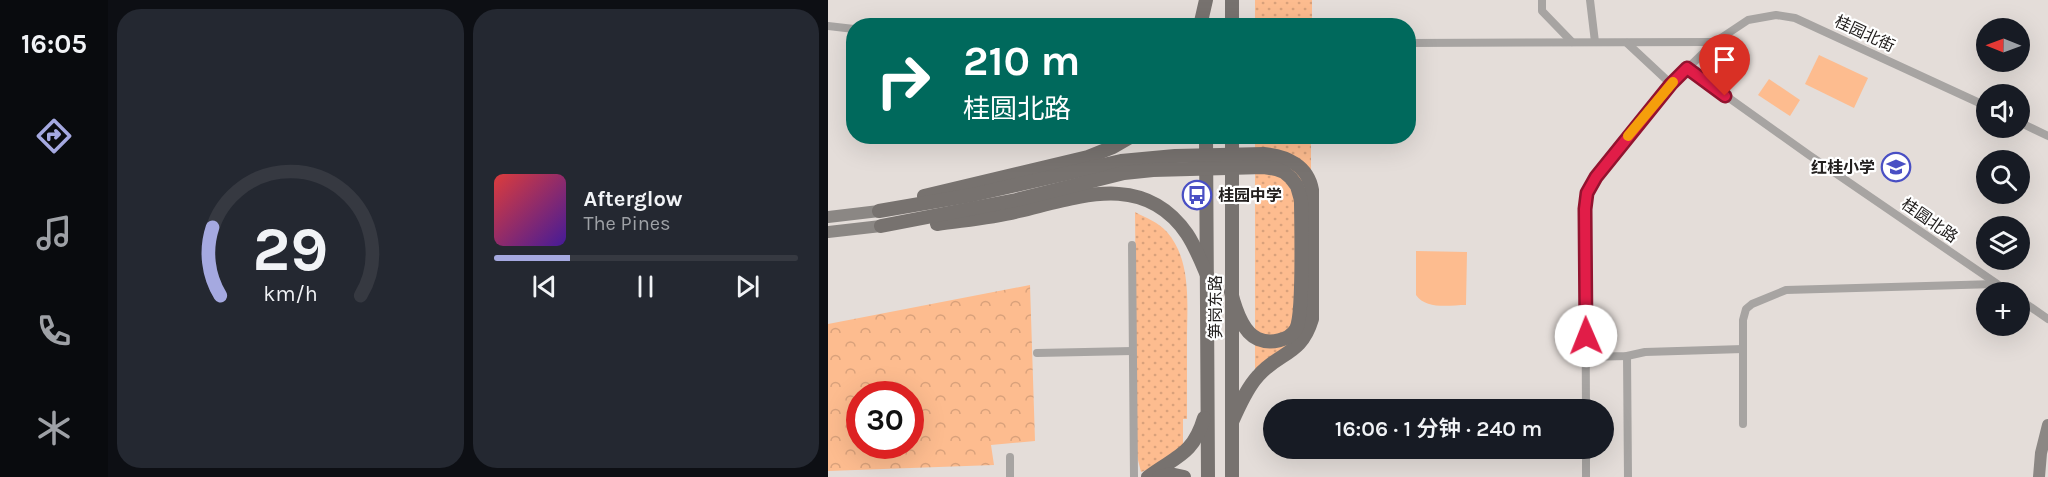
<!DOCTYPE html>
<html lang="zh">
<head>
<meta charset="utf-8">
<style>
	body { margin:0; font-family:Karla,"Noto Sans SC",sans-serif; background:#242831; color:#f1f3f6; height:100vh; display:flex; flex-direction:column; font-size:22px; white-space:nowrap }
	* { box-sizing:border-box; margin:0 }
	p { font-size:20px; color:#9ea1a6 }
	.icon { flex:none; width:33px; height:33px; fill:none; stroke:currentColor; stroke-width:2; stroke-linecap:round; stroke-linejoin:round }
	.map { position:relative; flex:1; overflow:hidden }
	.drawer { display:flex; flex-direction:column; gap:9px; padding:9px; background:#0d0f14; width:720px }
	.drawer>* { flex:none }
	.top-card { position:absolute; left:18px; top:18px; width:570px; height:126px; border-radius:24px; box-shadow:0 6px 24px #0002; background:#00695c; color:#fff; overflow:hidden }
	.needle { width:39px; rotate:271deg }
	.controls { position:absolute; left:1148px; top:18px; display:grid; gap:12px }
	.controls a { display:grid; place-items:center; width:54px; height:54px; border-radius:50%; background:#171b24; box-shadow:0 6px 24px #0002; font-size:30px }
	.speed { position:absolute; left:18px; top:381px; display:flex; gap:12px; font-size:30px; font-weight:700; text-align:center }
	.speed>* { display:grid; place-content:center; width:78px; height:78px; border-radius:50%; background:#171b24; box-shadow:0 6px 24px #0002; line-height:1 }
	.speed .limit { border:9px solid #d22; background:#fff; color:#111 }
	.pin { position:absolute; display:grid; place-items:center; width:51px; height:51px; color:#fff; margin:-62px -26px; border-radius:50% 50% 50% 0; rotate:-45deg; box-shadow:0 0 6px #0007 }
	.pin .icon { rotate:45deg }
	.me { position:absolute; width:66px; margin:-33px; rotate:359deg; stroke-linejoin:round; filter:drop-shadow(0 0 4px #0008) }
	.turn { display:flex; align-items:center; gap:21px; height:126px; padding:0 18px; font-size:27px }
	.turn .icon { width:78px; height:78px; stroke-width:2.5 }
	.turn b { display:block; font-size:42px; line-height:51px }
	.drawer .card { flex:1; display:flex; flex-direction:column; justify-content:center; gap:9px; min-width:0; padding:0 21px; border-radius:24px; background:#242831 }
	.drawer .dial { align-items:center; gap:0 }
	.dial svg { height:156px; overflow:visible; fill:none; stroke:#363941; stroke-width:7; stroke-linecap:round; text-anchor:middle }
	.dial text { fill:#f1f3f6; stroke:none }
	.song { display:flex; align-items:center; gap:18px }
	.cover { width:72px; height:72px; border-radius:9px; background:linear-gradient(135deg,hsl(0 70% 55%),hsl(260 70% 35%)) }
	.played { height:6px; border-radius:3px; background:linear-gradient(90deg,#a5a9e0 25%,#363941 25%) }
	.keys { display:flex; justify-content:space-around; direction:ltr }
	.drawer .tiles { flex:1; display:grid; gap:9px; grid-template-columns:repeat(2,1fr) }
	.trip { position:absolute; left:435px; top:399px; width:351px; height:60px; border-radius:30px; background:#171b24; box-shadow:0 6px 24px #0002; font-weight:600; line-height:60px; text-align:center }
	main { display:flex; flex:1; min-height:0 }
	.dock { display:flex; flex-direction:column; width:108px; justify-content:space-around; align-items:center; background:#090b0e; color:#9ea1a6 }
	.dock .icon { width:42px; height:42px }
	.dock .current { color:#a5a9e0 }
	.dock b { font-size:27px; color:#f1f3f6 }
	.map>svg:first-child { display:block }
</style>
</head>
<body>
<main>
<nav class="dock">
<b>16:05</b>
<svg class="icon current" aria-label="directions" viewBox="0 0 24 24"><path d="M12 3l9 9-9 9-9-9zM9 14v-3h6M13 9l2 2-2 2"/></svg>
<svg class="icon" aria-label="music" viewBox="0 0 24 24"><path d="M9 18V5l10-2v13"/><circle cx="6" cy="18" r="3"/><circle cx="16" cy="16" r="3"/></svg>
<svg class="icon" aria-label="phone" viewBox="0 0 24 24"><path d="M5 4h4l2 5-3 2q2 4 5 5l2-3 5 2v4C11 20 4 13 5 4z"/></svg>
<svg class="icon" aria-label="climate" viewBox="0 0 24 24"><path d="M12 3v18M4 7l16 10M4 17L20 7"/></svg>
</nav>
<section class="drawer">
<div class="tiles">
<div class="card dial"><svg viewBox="0 0 100 80">
<path d="M14 69A42 42 0 1 1 86 69"/>
<path d="M14 69A42 42 0 0 1 10 34" stroke="#a5a9e0"/>
<text x="50" y="56" font-size="32" font-weight="700">29</text>
<text x="50" y="72" font-size="11">km/h</text>
</svg></div>
<div class="card">
<div class="song"><i class="cover"></i><div><b>Afterglow</b><p>The Pines</p></div></div>
<div class="played"></div>
<div class="keys"><svg class="icon" aria-label="previous" viewBox="0 0 24 24"><path d="M18 5L8 12l10 7zM5 5v14"/></svg><svg class="icon" aria-label="pause" viewBox="0 0 24 24"><path d="M8 5v14M16 5v14"/></svg><svg class="icon" aria-label="next" viewBox="0 0 24 24"><path d="M6 5l10 7-10 7zM19 5v14"/></svg></div>
</div>
</div>
</section>
<div class="map">
<svg width="1220" height="477" viewBox="0 0 1220 477">
	<defs>
		<pattern id="forest-crowns" width="20" height="18" patternUnits="userSpaceOnUse" patternTransform="scale(1.5)"><rect width="20" height="18" fill="#fdbc8f"/><path d="M2 6a3 3 0 1 1 6 0M12 15a3 3 0 1 1 6 0" fill="none" stroke="#d9a17b"/></pattern>
		<pattern id="park-dots" width="8" height="8" patternUnits="userSpaceOnUse" patternTransform="scale(1.5)"><rect width="8" height="8" fill="#fdbc8f"/><path d="M2 2h.1M6 6h.1" fill="none" stroke="#d9a17b" stroke-width="1.8" stroke-linecap="round"/></pattern>
	</defs>
	<rect width="100%" height="100%" fill="#e4ddd9"/>
	<g fill="#fdbc8f">
		<path d="M991 55 1040 78 1026 108 977 84Z"/>
		<path d="M941 79 972 100 962 116 930 95Z"/>
		<path d="M588 251 639 252 638 305C622 305 598 310 588 295Z"/>
	</g>
	<path fill="url(#forest-crowns)" fill-rule="evenodd" d="M202 285 207 441 163 445 166 465 0 471V324ZM82 394V446H32V394Z"/>
	<g fill="url(#park-dots)">
		<rect x="427" y="0" width="57" height="25"/>
		<path d="M427 137H483V321L477 333 427 375Z"/>
		<path d="M307 212C318 218 330 222 339 232 364 261 359 304 359 339 359 366 359 392 359 419H355V447L321 469 313 472 309 456Z"/>
	</g>
	<g fill="none" stroke-linecap="round" stroke-linejoin="round">
		<g stroke="#a7a4a2" stroke-width="8">
			<path d="M714 0V11L744 42"/>
			<path d="M762 0 767 42"/>
			<path d="M0 26 26 29"/>
			<path d="M580 43 887 42"/>
			<path d="M799 43 843 84"/>
			<path d="M859 68 981 155 1181 292"/>
			<path d="M1191 122 1220 136"/>
			<path d="M304 245 306 477"/>
			<path d="M1191 299 1220 319"/>
			<path d="M209 353 304 351"/>
			<path d="M799 356 800 477"/>
			<path d="M758 357 799 356 817 352 915 349"/>
			<path d="M758 410 757 209 759 193 768 177 843 84 887 42 920 20 948 15 967 18 1158 106"/>
			<path d="M915 424V320L918 309 924 304 958 290 1168 284"/>
			<path d="M758 448V477"/>
			<path d="M182 477V457"/>
		</g>
		<g stroke="#8b8784" stroke-width="12">
			<path d="M0 217 51 211"/>
			<path d="M0 232 53 226"/>
			<path d="M1211 477 1213 453 1220 425"/>
		</g>
		<g stroke="#77726f" stroke-width="14">
			<path d="M404 0V26"/>
			<path d="M372 26 378 0"/>
			<path d="M378 136 380 477"/>
			<path d="M96 196 260 157 285 147 304 136"/>
			<path d="M51 211 144 195 293 161 347 156 436 154C459 156 480 166 484 190V319C473 356 452 351 430 376 418 389 411 407 404 422"/>
			<path d="M109 224C136 220 164 218 191 211 250 197 316 171 359 234 367 246 373 261 379 275"/>
			<path d="M53 226 188 200 296 173 325 170 436 167 448 169 456 172 463 178 469 186 473 200C473 222 476 314 468 329 461 341 442 344 430 339 414 332 407 308 403 292"/>
			<path d="M320 477C348 456 365 455 376 418"/>
			<path d="M331 477 342 474 356 477"/>
			<path d="M404 477V136"/>
		</g>
	</g>
	<g fill="none" stroke-linecap="round" stroke-linejoin="round">
		<g stroke="#92132f" stroke-width="15">
			<path id="route" d="M758 336 757 209 759 193 768 177 843 84 859 68 897 96"/>
		</g>
		<use href="#route" stroke="#e11d48" stroke-width="10"/>
		<path stroke="#f59e0b" stroke-width="10" d="M800 136 845 82"/>
	</g>
	<defs>
		<g id="school-ring" transform="scale(1.5)"><circle r="9.5" fill="#fff" stroke="#494fc4" stroke-width="1.5"/><path d="M0-5L7-2L0 1L-7-2ZM-4 1L0 2.5L4 1V4Q0 6-4 4Z" fill="#494fc4"/></g>
		<g id="bus-ring" transform="scale(1.5)"><circle r="9.5" fill="#fff" stroke="#494fc4" stroke-width="1.5"/><path d="M-5-6H5V4H4V6H2V4H-2V6H-4V4H-5ZM-3.5-4V0h7V-4ZM-3.5 1.2v1.5H-2V1.2ZM2 1.2v1.5H3.5V1.2Z" fill="#494fc4"/></g>
	</defs>
	<g fill-rule="evenodd">
		<use href="#school-ring" x="1068" y="167"/>
		<use href="#bus-ring" x="369" y="195"/>
	</g>
	<g text-anchor="middle" stroke-width="4.5" stroke-linejoin="round" paint-order="stroke">
		<g font-size="16" fill="#23201f" stroke="#fff">
			<text transform="translate(1037 33) rotate(25)" y="6">桂园北街</text>
			<text transform="translate(1102 220) rotate(35)" y="6">桂圆北路</text>
			<text transform="translate(387 307) rotate(-90)" y="6">笋岗东路</text>
		</g>
		<g font-size="16" font-weight="bold" fill="#23201f" stroke="#fff" text-anchor="end">
			<text x="1047" y="173">红桂小学</text>
			<text x="390" y="201" text-anchor="start">桂园中学</text>
		</g>
	</g>
</svg>
<div class="controls">
<a><svg class="needle" viewBox="-14 -14 28 28"><path d="M0-13l5 13h-10z" fill="#e53935"/><path d="M0 13l5-13h-10z" fill="#9ea1a6"/></svg></a>
<a><svg class="icon" aria-label="sound" viewBox="0 0 24 24"><path d="M4 9h4l5-4v14l-5-4H4zM17 9q2 3 0 6"/></svg></a>
<a><svg class="icon" aria-label="search" viewBox="0 0 24 24"><circle cx="10" cy="10" r="6"/><path d="M15 15l6 6"/></svg></a>
<a><svg class="icon" aria-label="layers" viewBox="0 0 24 24"><path d="M12 4l9 5-9 5-9-5zM3 14l9 5 9-5"/></svg></a>
<a>+</a>
</div>
<div class="speed"><div class="limit">30</div></div>
<div class="pin" style="left:897px;top:96px;background:#d93025"><svg class="icon" aria-label="arrive" viewBox="0 0 24 24"><path d="M6 21V4h12l-3 4 3 4H6"/></svg></div>
<svg class="me" style="left:758px;top:336px" viewBox="-20 -20 40 40"><circle r="19" fill="#fff"/><path d="M0-13L10 11 0 6-10 11z" fill="#e11d48"/></svg>
<div class="trip">16:06 · 1 分钟 · 240 m</div>
<div class="top-card">
<div class="turn"><svg class="icon" aria-label="right" viewBox="0 0 24 24"><path d="M7 20v-9h11M14 6l5 5-5 5"/></svg><div><b>210 m</b>桂圆北路</div></div>
</div>
</div>
</main>
</body>
</html>
